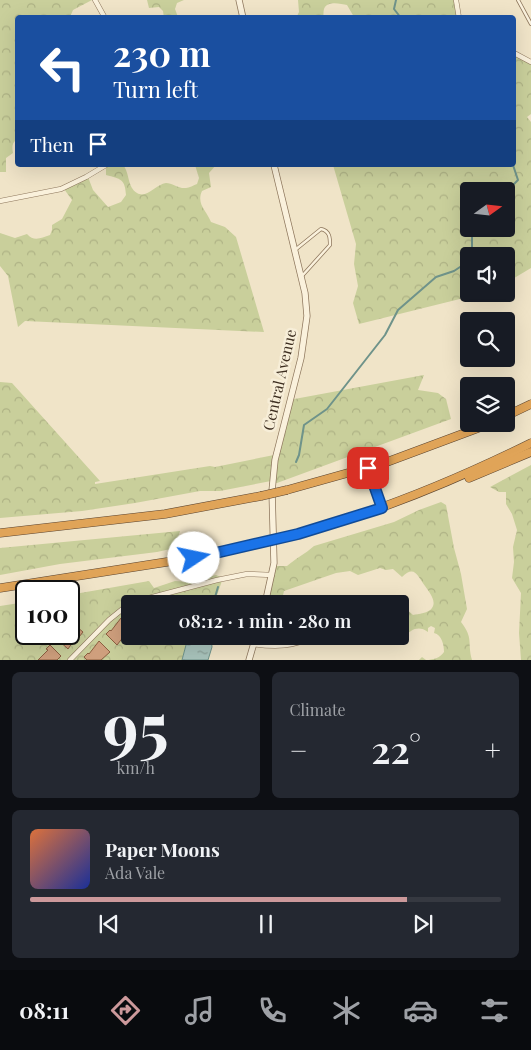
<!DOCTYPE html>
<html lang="en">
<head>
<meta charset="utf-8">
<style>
	body { margin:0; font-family:"Playfair Display",serif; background:#242831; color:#f1f3f6; height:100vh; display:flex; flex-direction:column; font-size:19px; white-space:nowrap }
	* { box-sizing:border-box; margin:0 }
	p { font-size:16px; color:#9ea1a6 }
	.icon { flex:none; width:28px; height:28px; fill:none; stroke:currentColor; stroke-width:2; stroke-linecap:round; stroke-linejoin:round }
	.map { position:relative; height:660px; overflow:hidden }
	.sheet { display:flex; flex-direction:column; gap:12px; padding:12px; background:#0d0f14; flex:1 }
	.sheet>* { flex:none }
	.hud { position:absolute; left:15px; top:15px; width:501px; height:152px; border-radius:5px; box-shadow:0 5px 20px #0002; background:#1a4fa0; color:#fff; overflow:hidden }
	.needle { width:32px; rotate:75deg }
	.controls { position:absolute; left:460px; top:182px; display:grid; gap:10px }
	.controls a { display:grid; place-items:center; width:55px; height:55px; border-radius:5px; background:#171b24; box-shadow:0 5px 20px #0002; font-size:25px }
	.speed { position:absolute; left:15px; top:580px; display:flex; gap:10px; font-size:25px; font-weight:700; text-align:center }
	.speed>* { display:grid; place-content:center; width:65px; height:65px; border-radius:50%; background:#171b24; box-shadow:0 5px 20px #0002; line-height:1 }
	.speed .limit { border:2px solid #111; border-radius:8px; background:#fff; color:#111 }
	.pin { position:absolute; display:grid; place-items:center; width:42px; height:42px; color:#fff; margin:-21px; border-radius:10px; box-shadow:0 2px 8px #0006 }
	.me { position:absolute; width:55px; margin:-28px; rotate:79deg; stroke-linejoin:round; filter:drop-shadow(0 0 4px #0008) }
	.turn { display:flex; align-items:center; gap:18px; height:105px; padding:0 15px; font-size:22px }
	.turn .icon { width:65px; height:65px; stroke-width:2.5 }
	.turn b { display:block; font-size:35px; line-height:42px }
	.then { display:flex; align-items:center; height:48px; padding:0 15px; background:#0003; gap:10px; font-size:19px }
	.big { font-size:38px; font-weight:600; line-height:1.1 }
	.sheet .tile { flex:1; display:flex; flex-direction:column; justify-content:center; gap:8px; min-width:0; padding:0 18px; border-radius:8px; background:#242831 }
	.sheet .dial { align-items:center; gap:0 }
	.dial b { font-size:65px; line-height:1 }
	.song { display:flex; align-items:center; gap:15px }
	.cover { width:60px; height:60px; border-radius:8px; background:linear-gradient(135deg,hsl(20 70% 55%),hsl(230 70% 35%)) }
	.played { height:5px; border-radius:2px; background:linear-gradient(90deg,#cc999b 80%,#363941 80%) }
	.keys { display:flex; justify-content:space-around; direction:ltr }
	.heat { display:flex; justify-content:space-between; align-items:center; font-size:28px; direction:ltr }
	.sheet .tiles { flex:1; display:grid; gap:12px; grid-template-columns:1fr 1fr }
	.tile:last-child { grid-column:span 2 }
	.trip { position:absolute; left:121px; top:595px; width:288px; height:50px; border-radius:5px; background:#171b24; box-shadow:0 5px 20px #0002; font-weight:600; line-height:50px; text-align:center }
	.tabs { display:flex; height:80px; justify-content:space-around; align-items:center; background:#090b0e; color:#9ea1a6 }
	.tabs .icon { width:35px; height:35px }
	.tabs .on { color:#cc999b }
	.tabs b { font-size:22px; color:#f1f3f6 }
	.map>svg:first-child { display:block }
</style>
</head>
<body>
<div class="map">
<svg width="531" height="660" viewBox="0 0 531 660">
	<defs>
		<pattern id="forest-crowns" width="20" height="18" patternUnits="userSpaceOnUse" patternTransform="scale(1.25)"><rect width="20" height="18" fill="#c9cf9b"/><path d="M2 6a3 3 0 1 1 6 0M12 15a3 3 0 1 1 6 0" fill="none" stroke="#aeb285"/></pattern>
		<pattern id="water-ripples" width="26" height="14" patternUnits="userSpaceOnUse" patternTransform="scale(1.25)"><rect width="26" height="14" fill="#a9c4bc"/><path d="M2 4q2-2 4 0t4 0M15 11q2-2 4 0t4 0" fill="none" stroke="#8ba098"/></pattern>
	</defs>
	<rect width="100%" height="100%" fill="#f0e4c8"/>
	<g fill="url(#forest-crowns)" fill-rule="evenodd">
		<path d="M0 0H92L73 10 70 17 18 18 17 139C12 143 12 146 13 153L6 158V172H0Z"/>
		<path d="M147 0H184L177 3 175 9 178 17 164 18 163 11 159 7 149 8Z"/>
		<path d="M298 0H456L460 17H354L347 5C341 4 327 0 324 9 323 12 324 15 323 17L296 18 299 12Z"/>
		<path d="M514 53 531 62V114L527 117 531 122V268L506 283V256H469V294H480L359 324 353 303 358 286 354 264 356 244 333 165H514ZM469 191H506V229H469Z"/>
		<path d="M106 165H123C130 173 127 187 137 193 147 199 156 184 166 183 172 183 179 189 186 188 189 188 194 185 197 184L199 178 195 165H216L209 173 211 187 202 191C196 204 207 211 211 222L225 227 236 237 264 332 25 321 18 327 8 276 0 266V233L15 238 27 234C34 242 41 238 50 235L52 230V225L62 219 72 200 64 189 88 177 93 190 108 207 121 202 126 195C125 179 121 179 106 175Z"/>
		<path d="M424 375 418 390 438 393 446 399 451 419 277 483H273L271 481 220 491H200L135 503 82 511 0 518V382L12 383 100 481 95 482V484L210 466 215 467 274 455 289 400Z"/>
		<path d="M531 465V660H521L519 633 521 593 512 578 514 562 513 547 517 530 512 514 506 504V492H499L490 487Z"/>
		<path d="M441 502 446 505 454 548 461 574 467 609 461 622C474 639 467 642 472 660H419L422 657 426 660C433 660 440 658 444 652 444 645 442 635 434 633L435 628 431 626 428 628V632C419 625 411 629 404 637H401L400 608 402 605 413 615C418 614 429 613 432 608 437 601 429 592 425 586 418 577 415 564 402 577L393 569 386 570 380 568 358 575 350 571 336 573 284 591 281 604H263L274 566H287C296 558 305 554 314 546L394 522 419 510Z"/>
		<path d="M180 531 175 548 157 552 60 564 0 575V548Z"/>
		<path d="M216 575 223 578 214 604H130V636H193L186 645 182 660H0V606L26 602V634H69V595L149 581 154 588 175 581 189 582Z"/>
	</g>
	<path fill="url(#water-ripples)" stroke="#6f938a" d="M193 636H211L212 647 208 660H182L186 645Z"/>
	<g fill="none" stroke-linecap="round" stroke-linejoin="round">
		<g stroke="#6f938a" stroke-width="2">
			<path d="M396 0 394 9 401 18"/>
			<path d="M506 192 518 180 513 165"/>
			<path d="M472 256V229"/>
			<path d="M296 462 299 455 304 425 327 409 385 335 398 310 436 277 454 271 469 261"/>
			<path d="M213 604 218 587"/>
		</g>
	</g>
	<g fill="#cf9f7d" stroke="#8d5f41">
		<path d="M121 618 130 627V633L128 631 117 645 106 634 110 630 111 631Z"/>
		<path d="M71 622 83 632 79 637 77 636 68 649 56 638 60 635 69 634V624Z"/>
		<path d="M99 641 110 652 101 660H87L84 657 88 653 89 654Z"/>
		<path d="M50 645 61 656 57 660H38L48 650 46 649Z"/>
	</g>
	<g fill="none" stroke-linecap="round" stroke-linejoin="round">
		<g stroke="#8d765c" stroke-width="4">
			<g id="service">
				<path d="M518 0 531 24"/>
				<path d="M295 250 321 229C330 231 330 238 330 245L302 276"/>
				<path d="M369 469 382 506"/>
			</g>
		</g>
		<g stroke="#8d765c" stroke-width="5.5">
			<g id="minor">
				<path d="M95 0 105 18"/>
				<path d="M456 0 459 18"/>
				<path d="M514 53 531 62"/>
				<path d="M0 201 61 189 86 177 106 165"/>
				<path d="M253 644C275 647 294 647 313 636"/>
				<path d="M70 660 109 620 130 603 217 580 247 574 272 575"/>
			</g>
		</g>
		<g stroke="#8d765c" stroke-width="7">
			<g id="tertiary">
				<path d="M239 0 243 18"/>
				<path d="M265 604 274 563 272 491 275 460 301 358 307 316 305 293 274 165"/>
				<path d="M249 660 256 636"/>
			</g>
		</g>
		<g stroke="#5b4430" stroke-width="9">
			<g id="motorway">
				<path d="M506 416 531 404"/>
				<path d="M469 478 531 452"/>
				<path d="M287 490 387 462 489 424"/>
				<path d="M0 533 165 514 261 496"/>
				<path d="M286 537C372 515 452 482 531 443"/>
				<path d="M0 588 173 561 262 543"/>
			</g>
		</g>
		<use href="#service" stroke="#faf1dc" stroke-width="2.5"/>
		<use href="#minor" stroke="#faf1dc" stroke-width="4.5"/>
		<use href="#tertiary" stroke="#faf1dc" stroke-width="5.5"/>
		<use href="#motorway" stroke="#e0a458" stroke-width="8"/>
		<g stroke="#5b4430" stroke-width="9" stroke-linecap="butt">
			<g id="motorway-bridge">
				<path d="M261 496 287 490"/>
				<path d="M262 543 286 537"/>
			</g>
		</g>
		<use href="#motorway-bridge" stroke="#e0a458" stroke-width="8"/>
	</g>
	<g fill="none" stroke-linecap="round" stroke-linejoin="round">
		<g stroke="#114b97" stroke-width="12">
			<path id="route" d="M194 558 298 534 382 508 368 468"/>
		</g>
		<use href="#route" stroke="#1a73e8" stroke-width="9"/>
	</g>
	<g text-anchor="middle" stroke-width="5" stroke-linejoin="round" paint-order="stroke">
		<g font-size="15" fill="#3d2e20" stroke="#f7eed8">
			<text transform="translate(280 380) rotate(-77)" y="5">Central Avenue</text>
		</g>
	</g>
</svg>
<div class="controls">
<a><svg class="needle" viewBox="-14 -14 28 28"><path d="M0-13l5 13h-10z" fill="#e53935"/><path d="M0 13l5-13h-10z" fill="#9ea1a6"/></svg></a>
<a><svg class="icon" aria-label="sound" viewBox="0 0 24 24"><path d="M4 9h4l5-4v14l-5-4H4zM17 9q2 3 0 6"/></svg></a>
<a><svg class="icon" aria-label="search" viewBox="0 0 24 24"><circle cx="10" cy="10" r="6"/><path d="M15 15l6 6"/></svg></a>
<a><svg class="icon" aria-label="layers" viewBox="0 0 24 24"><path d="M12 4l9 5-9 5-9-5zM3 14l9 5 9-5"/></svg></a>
</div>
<div class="speed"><div class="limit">100</div></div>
<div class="pin" style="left:368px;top:468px;background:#d93025"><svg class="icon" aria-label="arrive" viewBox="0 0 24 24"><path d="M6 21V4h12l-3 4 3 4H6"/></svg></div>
<svg class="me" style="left:194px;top:558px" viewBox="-20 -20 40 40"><circle r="19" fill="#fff"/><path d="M0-13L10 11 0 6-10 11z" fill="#1a73e8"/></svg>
<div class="trip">08:12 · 1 min · 280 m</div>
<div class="hud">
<div class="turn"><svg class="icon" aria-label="left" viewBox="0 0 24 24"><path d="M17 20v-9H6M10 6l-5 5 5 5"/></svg><div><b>230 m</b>Turn left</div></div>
<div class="then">Then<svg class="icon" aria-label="arrive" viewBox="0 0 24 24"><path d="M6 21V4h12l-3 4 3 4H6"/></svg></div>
</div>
</div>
<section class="sheet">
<div class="tiles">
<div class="tile dial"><b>95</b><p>km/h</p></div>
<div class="tile"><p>Climate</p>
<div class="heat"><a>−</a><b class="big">22°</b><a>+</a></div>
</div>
<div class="tile">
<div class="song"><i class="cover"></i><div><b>Paper Moons</b><p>Ada Vale</p></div></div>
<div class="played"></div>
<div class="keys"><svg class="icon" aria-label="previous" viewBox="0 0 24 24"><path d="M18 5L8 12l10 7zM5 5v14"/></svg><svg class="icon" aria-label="pause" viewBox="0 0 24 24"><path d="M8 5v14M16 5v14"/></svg><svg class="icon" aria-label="next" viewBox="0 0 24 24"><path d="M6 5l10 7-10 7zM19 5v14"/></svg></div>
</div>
</div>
</section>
<nav class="tabs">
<b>08:11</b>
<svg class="icon on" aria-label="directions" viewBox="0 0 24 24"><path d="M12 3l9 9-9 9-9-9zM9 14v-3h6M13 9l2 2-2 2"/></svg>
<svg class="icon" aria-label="music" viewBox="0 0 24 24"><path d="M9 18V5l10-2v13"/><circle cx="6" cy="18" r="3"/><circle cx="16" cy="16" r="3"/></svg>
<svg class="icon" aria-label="phone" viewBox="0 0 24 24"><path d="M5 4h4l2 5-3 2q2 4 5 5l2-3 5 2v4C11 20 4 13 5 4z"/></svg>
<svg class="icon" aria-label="climate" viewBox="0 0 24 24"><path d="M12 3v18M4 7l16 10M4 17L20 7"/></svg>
<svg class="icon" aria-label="car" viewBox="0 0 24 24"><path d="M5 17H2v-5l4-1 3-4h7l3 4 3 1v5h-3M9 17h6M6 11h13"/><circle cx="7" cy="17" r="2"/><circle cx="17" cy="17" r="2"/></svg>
<svg class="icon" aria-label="filters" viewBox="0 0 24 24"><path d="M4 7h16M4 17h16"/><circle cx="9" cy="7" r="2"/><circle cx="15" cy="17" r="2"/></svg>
</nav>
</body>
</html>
